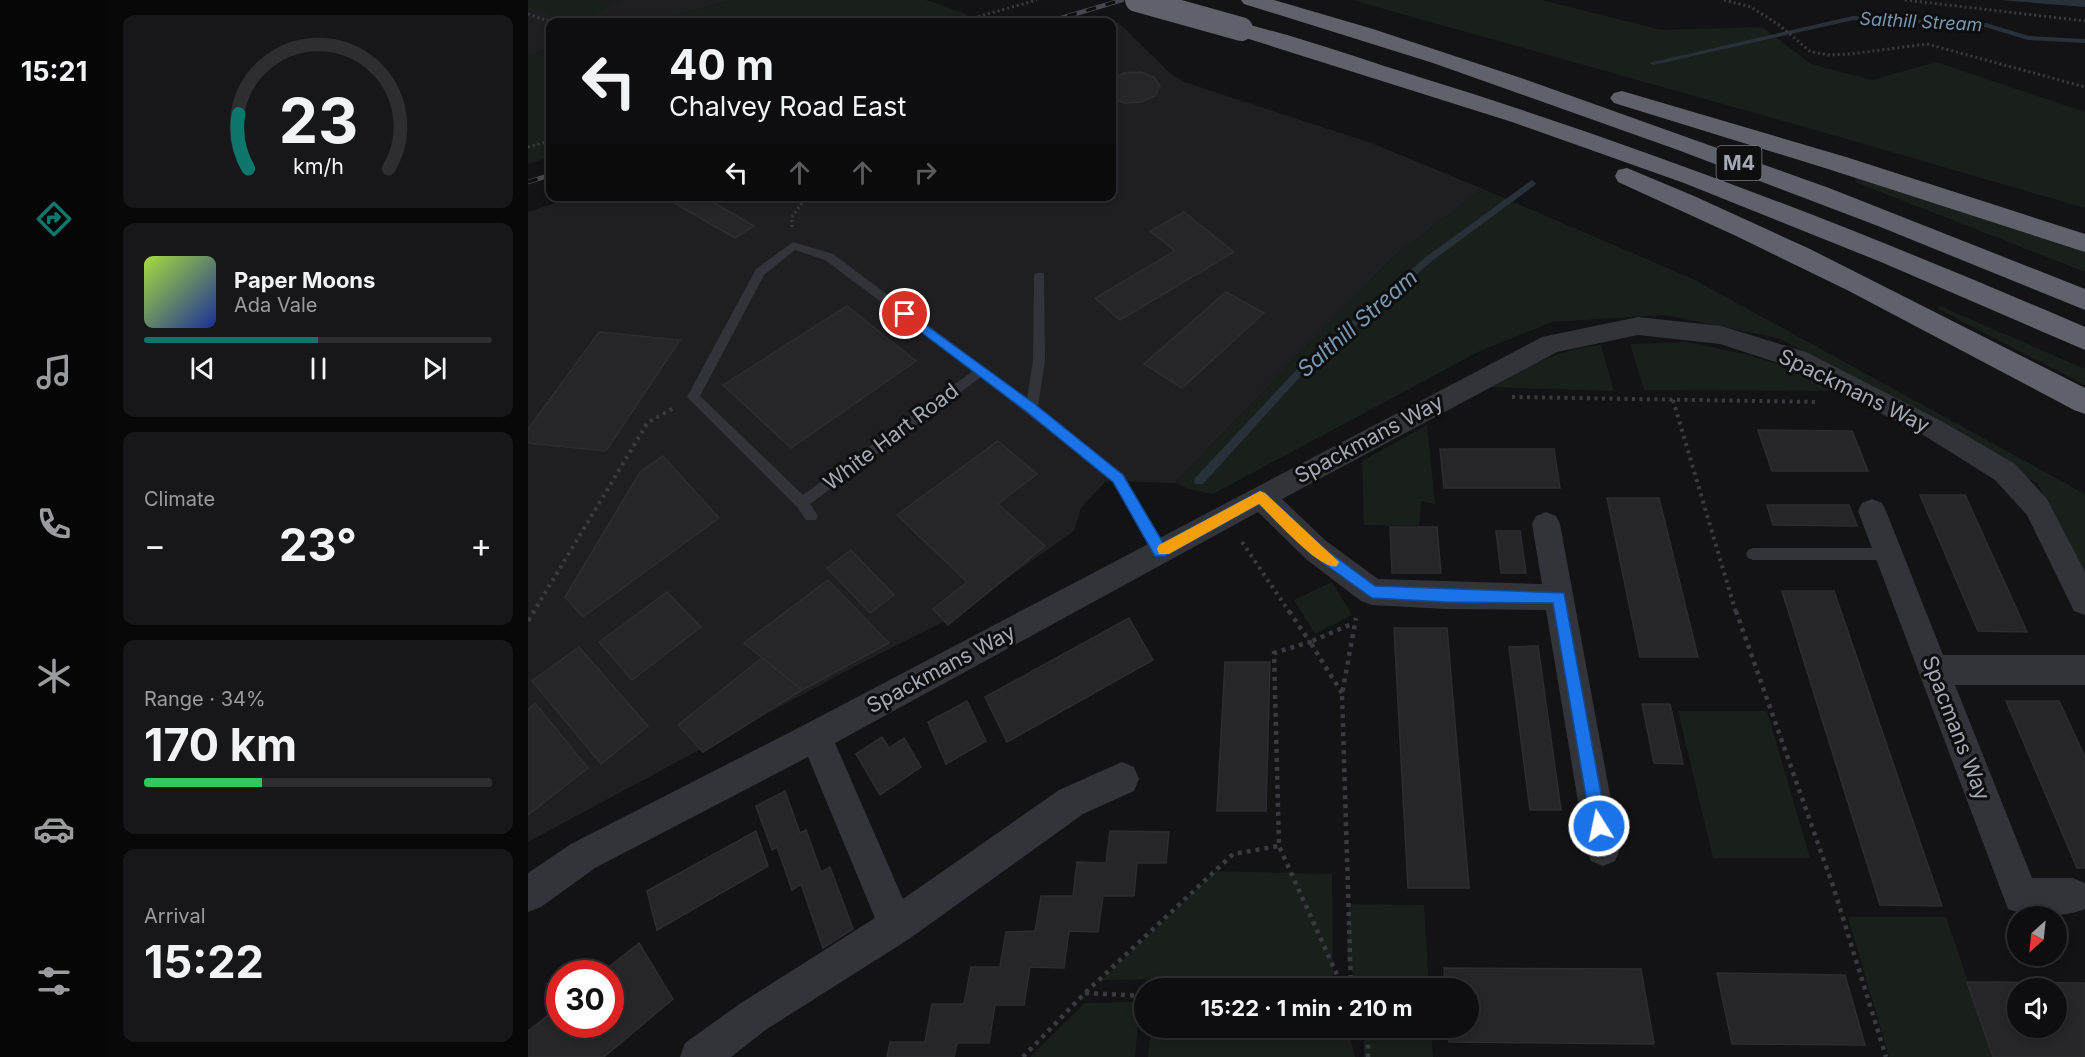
<!DOCTYPE html>
<html lang="en">
<head>
<meta charset="utf-8">
<style>
	body { margin:0; font-family:Inter,sans-serif; background:#171719; color:#f1f3f6; height:100vh; display:flex; flex-direction:column; font-size:22px; white-space:nowrap }
	* { box-sizing:border-box; margin:0 }
	p { font-size:20px; color:#9b9c9f }
	.icon { flex:none; width:33px; height:33px; fill:none; stroke:currentColor; stroke-width:2; stroke-linecap:round; stroke-linejoin:round }
	.map { position:relative; flex:1; overflow:hidden }
	.details { display:flex; flex-direction:column; gap:15px; padding:15px; background:#080809; width:420px }
	.details>* { flex:none }
	.top-card { position:absolute; left:18px; top:18px; width:570px; height:183px; border-radius:12px; box-shadow:0 3px 9px #0003,0 0 0 2px #2e2e30; background:#0e0e10; color:#f1f3f6; overflow:hidden }
	.needle { width:39px; rotate:207deg }
	.buttons { position:absolute; left:1479px; top:906px; display:grid; gap:12px }
	.buttons a { display:grid; place-items:center; width:60px; height:60px; border-radius:50%; background:#0e0e10; box-shadow:0 3px 9px #0003,0 0 0 2px #2e2e30; font-size:30px }
	.speed { position:absolute; left:18px; top:960px; display:flex; gap:12px; font-size:30px; font-weight:700; text-align:center }
	.speed>* { display:grid; place-content:center; width:78px; height:78px; border-radius:50%; background:#0e0e10; box-shadow:0 3px 9px #0003,0 0 0 2px #2e2e30; line-height:1 }
	.speed .limit { border:9px solid #d22; background:#fff; color:#111 }
	.pin { position:absolute; display:grid; place-items:center; width:51px; height:51px; color:#fff; margin:-26px; border:3px solid #fff; border-radius:50%; box-shadow:0 2px 6px #0007 }
	.me { position:absolute; width:66px; margin:-33px; rotate:350deg; stroke-linejoin:round; filter:drop-shadow(0 0 4px #0008) }
	.turn { display:flex; align-items:center; gap:21px; height:126px; padding:0 24px; font-size:27px }
	.turn .icon { width:78px; height:78px; stroke-width:2.5 }
	.turn b { display:block; font-size:42px; line-height:51px }
	.lanes { display:flex; align-items:center; height:57px; padding:0 24px; background:#0003; justify-content:center; gap:30px; direction:ltr }
	.lanes .off { opacity:.35 }
	.big { font-size:45px; font-weight:700; line-height:1.1 }
	.details .tile { flex:1; display:flex; flex-direction:column; justify-content:center; gap:9px; min-width:0; padding:0 21px; border-radius:12px; background:#171719 }
	.details .dial { align-items:center; gap:0 }
	.dial svg { height:156px; overflow:visible; fill:none; stroke:#2e2e30; stroke-width:7; stroke-linecap:round; text-anchor:middle }
	.dial text { fill:#f1f3f6; stroke:none }
	.song { display:flex; align-items:center; gap:18px }
	.cover { width:72px; height:72px; border-radius:9px; background:linear-gradient(135deg,hsl(80 70% 55%),hsl(230 70% 35%)) }
	.played { height:6px; border-radius:3px; background:linear-gradient(90deg,#0f766e 50%,#2e2e30 50%) }
	.keys { display:flex; justify-content:space-around; direction:ltr }
	.heat { display:flex; justify-content:space-between; align-items:center; font-size:33px; direction:ltr }
	.charge { height:9px; border-radius:4px; background:linear-gradient(90deg,#34c759 34%,#2e2e30 0) }
	.trip { position:absolute; left:606px; top:978px; width:345px; height:60px; border-radius:30px; background:#0e0e10; box-shadow:0 3px 9px #0003,0 0 0 2px #2e2e30; font-weight:700; line-height:60px; text-align:center }
	main { display:flex; flex:1; min-height:0 }
	.tab-bar { display:flex; flex-direction:column; width:108px; justify-content:space-around; align-items:center; background:#060606; color:#9b9c9f }
	.tab-bar .icon { width:42px; height:42px }
	.tab-bar .selected { color:#0f766e }
	.tab-bar b { font-size:27px; color:#f1f3f6 }
	.map>svg:first-child { display:block }
</style>
</head>
<body>
<main>
<nav class="tab-bar">
<b>15:21</b>
<svg class="icon selected" aria-label="directions" viewBox="0 0 24 24"><path d="M12 3l9 9-9 9-9-9zM9 14v-3h6M13 9l2 2-2 2"/></svg>
<svg class="icon" aria-label="music" viewBox="0 0 24 24"><path d="M9 18V5l10-2v13"/><circle cx="6" cy="18" r="3"/><circle cx="16" cy="16" r="3"/></svg>
<svg class="icon" aria-label="phone" viewBox="0 0 24 24"><path d="M5 4h4l2 5-3 2q2 4 5 5l2-3 5 2v4C11 20 4 13 5 4z"/></svg>
<svg class="icon" aria-label="climate" viewBox="0 0 24 24"><path d="M12 3v18M4 7l16 10M4 17L20 7"/></svg>
<svg class="icon" aria-label="car" viewBox="0 0 24 24"><path d="M5 17H2v-5l4-1 3-4h7l3 4 3 1v5h-3M9 17h6M6 11h13"/><circle cx="7" cy="17" r="2"/><circle cx="17" cy="17" r="2"/></svg>
<svg class="icon" aria-label="filters" viewBox="0 0 24 24"><path d="M4 7h16M4 17h16"/><circle cx="9" cy="7" r="2"/><circle cx="15" cy="17" r="2"/></svg>
</nav>
<section class="details">
<div class="tile dial"><svg viewBox="0 0 100 80">
<path d="M14 69A42 42 0 1 1 86 69"/>
<path d="M14 69A42 42 0 0 1 9 41" stroke="#0f766e"/>
<text x="50" y="56" font-size="32" font-weight="700">23</text>
<text x="50" y="72" font-size="11">km/h</text>
</svg></div>
<div class="tile">
<div class="song"><i class="cover"></i><div><b>Paper Moons</b><p>Ada Vale</p></div></div>
<div class="played"></div>
<div class="keys"><svg class="icon" aria-label="previous" viewBox="0 0 24 24"><path d="M18 5L8 12l10 7zM5 5v14"/></svg><svg class="icon" aria-label="pause" viewBox="0 0 24 24"><path d="M8 5v14M16 5v14"/></svg><svg class="icon" aria-label="next" viewBox="0 0 24 24"><path d="M6 5l10 7-10 7zM19 5v14"/></svg></div>
</div>
<div class="tile"><p>Climate</p>
<div class="heat"><a>−</a><b class="big">23°</b><a>+</a></div>
</div>
<div class="tile"><p>Range · 34%</p><b class="big">170 km</b><div class="charge"></div></div>
<div class="tile"><p>Arrival</p><b class="big">15:22</b></div>
</section>
<div class="map">
<svg width="1557" height="1057" viewBox="0 0 1557 1057">
	<rect width="100%" height="100%" fill="#131315"/>
	<g fill="#1f1f22">
		<path d="M0 0H205L121 22H22V49L0 55Z"/>
		<path d="M590 22 642 73 656 82 846 144 955 189 866 256 647 483 578 481 553 508 546 531 423 618 337 661 0 842V212L47 196H584V24Z"/>
	</g>
	<g fill="#191f1a">
		<path d="M0 0H92L54 22H44L0 7Z"/>
		<path d="M205 0H398L441 15 408 22H121Z"/>
		<path d="M824 0H1014L1134 30 1234 27 1283 64 1344 80 1408 62 1557 112V208L1298 133Z"/>
		<path d="M22 49V157L0 164V55Z"/>
		<path d="M1328 178 1557 251V272L1327 182Z"/>
		<path d="M955 189 1165 279 1557 494V578L1510 484 1391 411 1250 338 1136 315 1024 322 950 352 685 494 663 490 647 483 866 256Z"/>
		<path d="M1412 306 1557 369V385L1410 309Z"/>
		<path d="M1159 342 1221 355 1272 371 1309 391 1116 390 1102 344Z"/>
		<path d="M1073 345 1086 391 960 387C996 368 1031 349 1073 345Z"/>
		<path d="M899 425 907 504 893 501 891 526 836 525 834 461Z"/>
		<path d="M804 582 824 615 787 634 766 600Z"/>
		<path d="M1150 711H1239L1282 858H1185Z"/>
		<path d="M688 871 804 874 805 978H787L789 984 687 979 574 980Z"/>
		<path d="M821 904 896 905 901 988H831L819 959Z"/>
		<path d="M1320 917H1418L1466 1057H1361Z"/>
		<path d="M612 1002 607 1057H502L557 1003Z"/>
		<path d="M623 1028H820L827 1057H620Z"/>
		<path d="M836 1028H903L905 1057H836Z"/>
	</g>
	<path fill="#283139" d="M1472 0H1557V7Z"/>
	<g fill="none" stroke-linecap="round" stroke-linejoin="round">
		<g fill="#283139" fill-rule="evenodd">
			<path d="M1325 16 1458 23 1501 36 1557 39V43L1500 40 1457 27 1325 20 1125 65 1121 63Z"/>
			<path d="M1004 180 1008 183 1007 185 904 261 780 368 675 484H667L666 481 667 478 774 364 898 257Z"/>
		</g>
	</g>
	<g fill="#262629" stroke="#2d2d31" stroke-width="1.5" fill-rule="evenodd">
		<path d="M613 72 626 77 632 86 627 96 613 102 596 103 584 99V79L596 73Z"/>
		<path d="M134 196H175L226 226 207 238Z"/>
		<path d="M656 212 706 252 592 320 567 298 647 251 622 231Z"/>
		<path d="M698 292 736 313 654 388 616 364Z"/>
		<path d="M319 306 388 361 263 448 195 385Z"/>
		<path d="M71 332 152 340 78 451 0 443V429Z"/>
		<path d="M1230 430 1324 431 1340 471H1244Z"/>
		<path d="M470 441 509 474 470 504 517 546 420 625 405 609 439 582 369 515Z"/>
		<path d="M912 449H1026L1032 488H916Z"/>
		<path d="M135 456 191 518 55 617 37 597 112 472Z"/>
		<path d="M1392 495H1437L1499 632 1450 631Z"/>
		<path d="M1079 498H1131L1170 657H1112Z"/>
		<path d="M1239 505H1321L1329 526 1245 525Z"/>
		<path d="M862 527H909L913 573H864Z"/>
		<path d="M968 531H992L998 573H973Z"/>
		<path d="M323 550 366 595 342 613 299 568Z"/>
		<path d="M300 580 361 643 274 690 216 643Z"/>
		<path d="M1254 591H1306L1414 906 1352 905Z"/>
		<path d="M139 592 173 627 104 680 71 642Z"/>
		<path d="M601 618 625 660 479 742 457 697Z"/>
		<path d="M866 628H919L941 888H880Z"/>
		<path d="M1010 646 1033 810H1002L981 647Z"/>
		<path d="M51 647 120 726 73 764 4 681Z"/>
		<path d="M234 658 274 690 175 752 150 725Z"/>
		<path d="M697 662H742L738 811H689Z"/>
		<path d="M439 701 458 741 418 764 400 722Z"/>
		<path d="M1478 701H1531L1557 757V868H1549Z"/>
		<path d="M7 703 60 768 0 815V709Z"/>
		<path d="M1114 704H1142L1155 764 1126 763Z"/>
		<path d="M354 737 361 748 376 738 393 767 352 795 328 754Z"/>
		<path d="M257 791 272 833 278 830 293 872 302 867 325 929 295 948 273 884 264 890 249 847 244 850 228 806Z"/>
		<path d="M228 831 240 866 129 930 119 891Z"/>
		<path d="M582 831 641 832 638 863H609L606 896H575L570 932 541 931 536 968 502 967 496 1005H467L461 1043H429L426 1057H359L362 1042H397L404 1004H436L443 967H472L478 932 507 931 513 896H545L549 862 578 863Z"/>
		<path d="M111 943 145 999 76 1057H0V1031L32 1006V1024H82V974H72Z"/>
		<path d="M916 968 1113 969 1126 1044 921 1042 920 1028H940V988H917Z"/>
		<path d="M1189 973 1317 975 1337 1045 1204 1044Z"/>
		<path d="M1439 982 1557 983V1057H1465ZM1490 988H1528V1028H1490Z"/>
	</g>
	<g fill="none" stroke-linecap="round" stroke-linejoin="round">
		<g stroke="#393b41" stroke-width="3" stroke-dasharray="2 3" stroke-linecap="butt">
			<path d="M1196 0 1223 7 1251 25 1283 52 1302 55 1322 54 1399 44 1557 87"/>
			<path d="M1377 0 1557 21"/>
			<path d="M0 14 24 22"/>
			<path d="M431 22 509 0"/>
			<path d="M0 147 22 141"/>
			<path d="M264 227V217L279 196"/>
		</g>
		<g stroke="#393b41" stroke-width="4" stroke-dasharray="3 4.5" stroke-linecap="butt">
			<path d="M984 397 1289 402"/>
			<path d="M1145 400 1208 613"/>
			<path d="M714 542 762 613"/>
			<path d="M5 613 120 422 146 408"/>
		</g>
		<g stroke="#393b41" stroke-width="4.5" stroke-dasharray="4 5" stroke-linecap="butt">
			<path d="M761 611 782 642 746 653 751 846 815 988"/>
			<path d="M1208 611 1305 886 1358 1057"/>
			<path d="M0 621 6 611"/>
			<path d="M814 693 782 642 826 623"/>
			<path d="M823 988 814 694 828 618"/>
			<path d="M557 993 616 996"/>
			<path d="M835 1028 840 1036V1057"/>
			<path d="M495 1057 557 993 705 854 751 846"/>
		</g>
		<g fill="#33343a" fill-rule="evenodd">
			<path d="M265 242 305 254 499 399 505 360 506 276 508 273H516L517 360 510 407 595 474 637 548 639 552 637 556 632 558 627 556 585 482 453 377 282 504 290 516 288 520H278L269 507 159 397 228 269ZM267 250 297 260 445 371 275 495 172 396 236 275Z"/>
			<path d="M1225 548H1361L1366 550 1368 554 1366 558 1361 560H1225L1220 558 1218 554 1220 550Z"/>
		</g>
		<g fill="#33343a" fill-rule="evenodd">
			<path d="M1110 317 1193 326 1278 352 1415 422 1487 464 1519 499 1557 572V615L1546 611 1499 515 1467 480 1397 436 1260 366 1192 344 1110 335 1029 352 754 499 798 541 850 579 1014 584 1004 524 1008 516 1018 512 1028 516 1032 524 1092 849 1087 861 1075 866 1063 861 1058 849 1018 610 918 609 844 605 833 601 778 559 730 512 307 743 375 899 531 790 594 762 606 767 611 779 606 791 555 814 381 939 239 1029 203 1057H152L157 1043 213 1003 347 918 280 757 67 868 13 907 0 912V873L43 844 276 725 1014 337Z"/>
			<path d="M1344 499 1354 503 1358 511 1415 655H1557V685H1427L1504 878H1545L1557 883V909C1536 918 1502 917 1480 909L1330 511 1334 503Z"/>
		</g>
		<g fill="#5f626b" fill-rule="evenodd">
			<path d="M713 0H746L845 29 996 79 1301 188 1557 289V310L1350 226 1150 150 905 63 716 4Z"/>
			<path d="M713 23C773 37 832 59 891 77 1118 147 1339 233 1557 327V350L1353 262 1156 183 984 122 705 34 702 29 705 24Z"/>
			<path d="M1094 91 1318 157 1557 234V252L1300 169 1086 103 1082 98 1086 93Z"/>
			<path d="M1099 168 1166 196 1282 249 1557 388V414L1546 410 1321 291 1206 235 1090 182 1087 176 1090 170Z"/>
		</g>
		<g stroke="#46484f" stroke-width="4.5">
			<g id="rail">
				<path d="M520 22 594 0"/>
				<path d="M0 182 22 175"/>
			</g>
		</g>
		<use href="#rail" stroke="#0e0e0f" stroke-width="3" stroke-dasharray="10" stroke-linecap="butt"/>
		<path stroke="#5f626b" stroke-width="24" d="M609 0 713 29"/>
	</g>
	<path fill="#1a73e8" stroke="#114b97" stroke-width="1.5" d="M377 310 508 405 595 475 635 543 732 491 737 493 793 546 847 586 1036 593 1079 826 1077 831 1071 834 1065 831 1063 826 1025 603 918 602 844 598 783 554 731 504 637 556H627L585 482 499 412 373 317V311Z"/>
	<path fill="#f59e0b" d="M732 491 737 493 811 562 809 566C793 572 744 516 731 504L641 554H631L629 549 631 545Z"/>
	<g text-anchor="middle" stroke-width="6" stroke-linejoin="round" paint-order="stroke">
		<g font-size="18" font-style="italic" fill="#7897b3" stroke="#0e0e0f">
			<text transform="translate(1393 22) rotate(3)" y="6">Salthill Stream</text>
		</g>
		<rect fill="#0e0e0f" stroke="#767a84" stroke-width="1.5" x="1188.5" y="146" width="45" height="34" rx="4.5"/>
		<g font-size="20" font-weight="bold" fill="#a3a9b6">
			<text x="1211" y="170">M4</text>
		</g>
		<g font-size="21" fill="#a3a9b6" stroke="#0e0e0f">
			<text transform="translate(1326 391) rotate(26)" y="7">Spackmans Way</text>
			<text transform="translate(363 437) rotate(-37)" y="7">White Hart Road</text>
			<text transform="translate(841 439) rotate(-28)" y="7">Spackmans Way</text>
			<text transform="translate(413 669) rotate(-28)" y="7">Spackmans Way</text>
			<text transform="translate(1428 728) rotate(69)" y="7">Spacmans Way</text>
		</g>
		<g font-size="22" font-style="italic" fill="#7897b3" stroke="#0e0e0f">
			<text transform="translate(829 323) rotate(-41)" y="8">Salthill Stream</text>
		</g>
	</g>
</svg>
<div class="buttons">
<a><svg class="needle" viewBox="-14 -14 28 28"><path d="M0-13l5 13h-10z" fill="#e53935"/><path d="M0 13l5-13h-10z" fill="#9b9c9f"/></svg></a>
<a><svg class="icon" aria-label="sound" viewBox="0 0 24 24"><path d="M4 9h4l5-4v14l-5-4H4zM17 9q2 3 0 6"/></svg></a>
</div>
<div class="speed"><div class="limit">30</div></div>
<div class="pin" style="left:377px;top:314px;background:#d93025"><svg class="icon" aria-label="arrive" viewBox="0 0 24 24"><path d="M6 21V4h12l-3 4 3 4H6"/></svg></div>
<svg class="me" style="left:1071px;top:826px" viewBox="-20 -20 40 40"><circle r="17" fill="#1a73e8" stroke="#fff" stroke-width="3"/><path d="M0-11L8 9 0 5-8 9z" fill="#fff"/></svg>
<div class="trip">15:22 · 1 min · 210 m</div>
<div class="top-card">
<div class="turn"><svg class="icon" aria-label="left" viewBox="0 0 24 24"><path d="M17 20v-9H6M10 6l-5 5 5 5"/></svg><div><b>40 m</b>Chalvey Road East</div></div>
<div class="lanes"><svg class="icon" aria-label="left" viewBox="0 0 24 24"><path d="M17 20v-9H6M10 6l-5 5 5 5"/></svg><svg class="icon off" aria-label="ahead" viewBox="0 0 24 24"><path d="M12 20V5M6 11l6-6 6 6"/></svg><svg class="icon off" aria-label="ahead" viewBox="0 0 24 24"><path d="M12 20V5M6 11l6-6 6 6"/></svg><svg class="icon off" aria-label="right" viewBox="0 0 24 24"><path d="M7 20v-9h11M14 6l5 5-5 5"/></svg></div>
</div>
</div>
</main>
</body>
</html>
